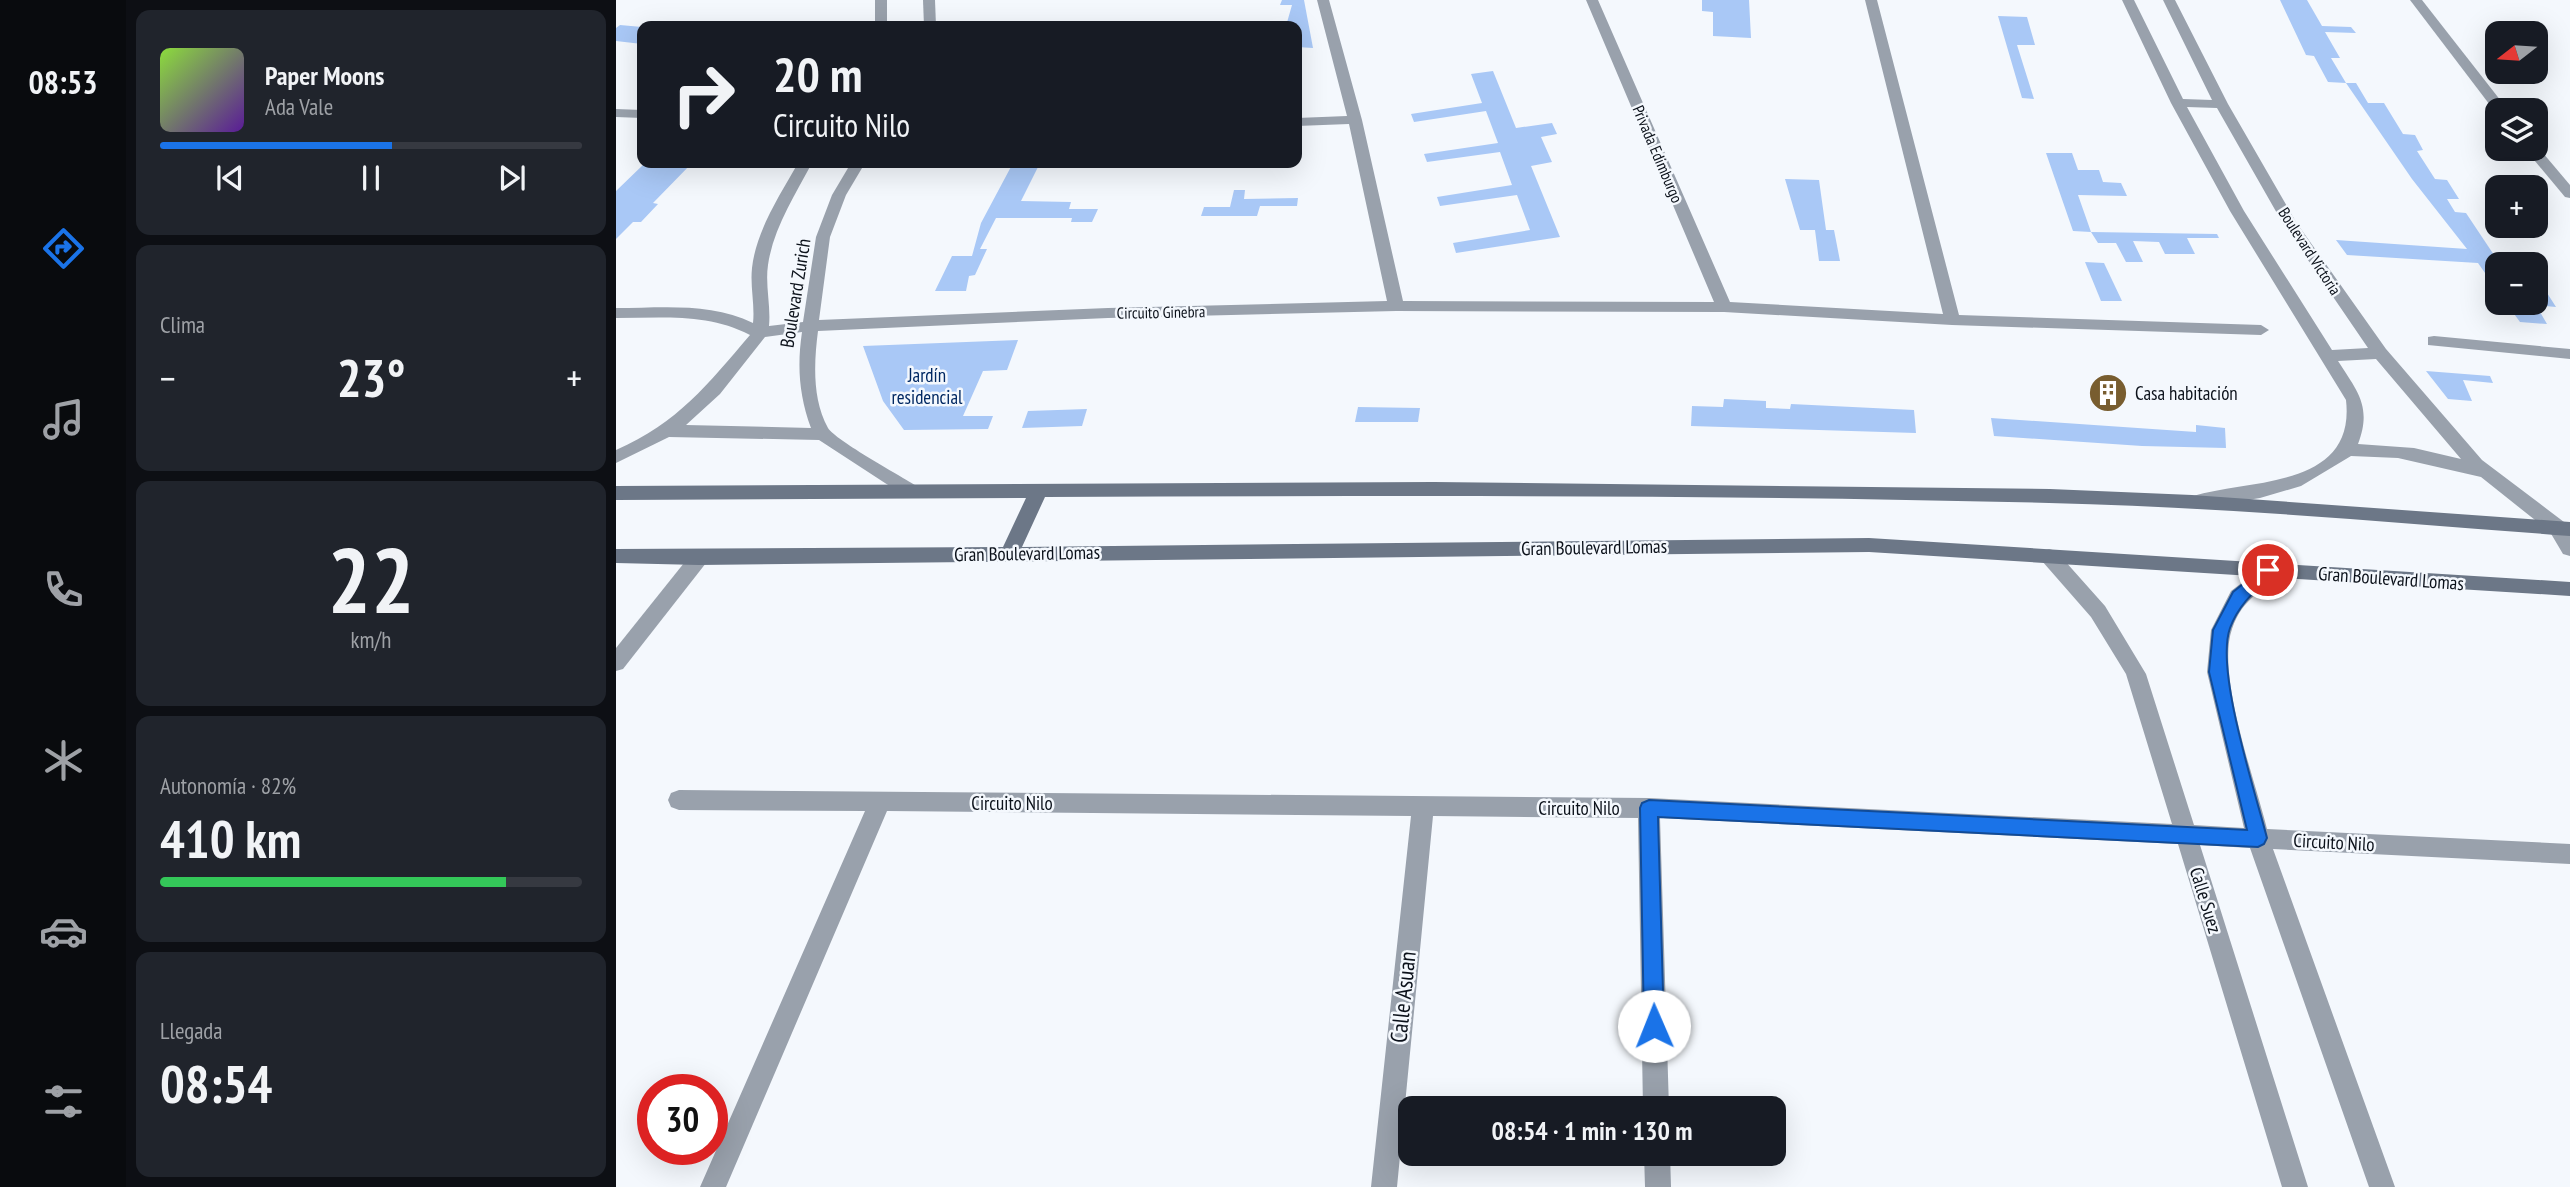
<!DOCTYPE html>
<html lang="es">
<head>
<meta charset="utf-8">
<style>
	body { margin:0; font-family:"PT Sans Narrow",sans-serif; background:#20242c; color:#f1f3f6; height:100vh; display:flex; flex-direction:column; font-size:26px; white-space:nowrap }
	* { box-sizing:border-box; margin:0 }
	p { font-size:23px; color:#9ea1a6 }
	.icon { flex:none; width:38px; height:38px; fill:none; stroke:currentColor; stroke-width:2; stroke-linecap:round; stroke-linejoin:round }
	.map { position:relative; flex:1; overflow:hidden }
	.details { display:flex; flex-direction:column; gap:10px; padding:10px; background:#0d0f14; width:490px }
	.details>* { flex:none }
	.hud { position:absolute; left:21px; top:21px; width:665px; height:147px; border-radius:14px; box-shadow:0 7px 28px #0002; background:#171b24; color:#f1f3f6; overflow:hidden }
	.needle { width:46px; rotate:253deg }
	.buttons { position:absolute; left:1869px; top:21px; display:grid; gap:14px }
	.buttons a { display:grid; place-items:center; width:63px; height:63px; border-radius:14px; background:#171b24; box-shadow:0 7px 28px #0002; font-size:35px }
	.speed { position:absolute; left:21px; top:1074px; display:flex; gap:14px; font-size:35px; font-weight:700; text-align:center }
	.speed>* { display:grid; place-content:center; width:91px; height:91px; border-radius:50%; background:#171b24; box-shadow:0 7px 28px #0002; line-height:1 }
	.speed .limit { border:10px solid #d22; background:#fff; color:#111 }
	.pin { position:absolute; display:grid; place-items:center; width:60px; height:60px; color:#fff; margin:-30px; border:4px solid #fff; border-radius:50%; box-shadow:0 2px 7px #0007 }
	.me { position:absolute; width:77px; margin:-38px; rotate:359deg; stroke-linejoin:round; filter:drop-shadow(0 0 5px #0008) }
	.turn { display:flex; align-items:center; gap:24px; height:147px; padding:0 21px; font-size:32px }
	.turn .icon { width:91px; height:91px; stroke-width:2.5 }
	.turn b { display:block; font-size:49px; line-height:60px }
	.big { font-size:52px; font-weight:700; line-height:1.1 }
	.details .card { flex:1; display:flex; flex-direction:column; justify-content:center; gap:10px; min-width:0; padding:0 24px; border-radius:14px; background:#20242c }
	.details .dial { align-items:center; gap:0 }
	.dial b { font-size:91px; line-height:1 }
	.song { display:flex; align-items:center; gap:21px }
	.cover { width:84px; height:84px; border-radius:10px; background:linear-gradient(135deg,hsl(90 70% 55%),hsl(270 70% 35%)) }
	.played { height:7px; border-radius:4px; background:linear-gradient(90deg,#1a73e8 55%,#363941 55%) }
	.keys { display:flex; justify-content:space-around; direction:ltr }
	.heat { display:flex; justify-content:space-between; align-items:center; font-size:38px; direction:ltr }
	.charge { height:10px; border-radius:5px; background:linear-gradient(90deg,#34c759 82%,#363941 0) }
	.trip { position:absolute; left:782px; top:1096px; width:388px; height:70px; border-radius:14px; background:#171b24; box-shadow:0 7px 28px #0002; font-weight:700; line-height:70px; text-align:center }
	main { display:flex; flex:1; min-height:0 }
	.tab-bar { display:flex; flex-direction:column; width:126px; justify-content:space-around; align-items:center; background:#090b0e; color:#9ea1a6 }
	.tab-bar .icon { width:49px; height:49px }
	.tab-bar .active { color:#1a73e8 }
	.tab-bar b { font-size:32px; color:#f1f3f6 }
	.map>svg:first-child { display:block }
</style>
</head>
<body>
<main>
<nav class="tab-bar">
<b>08:53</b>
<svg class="icon active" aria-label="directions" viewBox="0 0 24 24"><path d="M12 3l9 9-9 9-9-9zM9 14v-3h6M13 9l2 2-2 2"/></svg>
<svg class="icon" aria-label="music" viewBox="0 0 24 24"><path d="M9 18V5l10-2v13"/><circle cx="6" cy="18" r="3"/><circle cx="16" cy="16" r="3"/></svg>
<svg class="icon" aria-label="phone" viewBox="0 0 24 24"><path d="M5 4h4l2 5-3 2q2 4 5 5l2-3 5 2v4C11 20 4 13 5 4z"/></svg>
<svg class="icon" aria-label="climate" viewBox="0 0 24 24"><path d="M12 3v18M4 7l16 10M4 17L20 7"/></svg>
<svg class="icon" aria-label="car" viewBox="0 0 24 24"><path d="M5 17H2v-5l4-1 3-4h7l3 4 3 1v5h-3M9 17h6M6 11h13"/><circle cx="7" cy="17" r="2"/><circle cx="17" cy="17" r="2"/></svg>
<svg class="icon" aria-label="filters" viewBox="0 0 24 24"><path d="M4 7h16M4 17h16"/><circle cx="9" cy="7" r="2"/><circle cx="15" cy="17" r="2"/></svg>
</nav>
<section class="details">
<div class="card">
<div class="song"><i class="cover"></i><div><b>Paper Moons</b><p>Ada Vale</p></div></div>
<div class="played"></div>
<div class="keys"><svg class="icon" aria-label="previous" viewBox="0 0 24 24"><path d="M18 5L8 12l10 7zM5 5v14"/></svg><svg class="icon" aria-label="pause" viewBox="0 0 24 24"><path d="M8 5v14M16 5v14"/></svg><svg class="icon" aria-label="next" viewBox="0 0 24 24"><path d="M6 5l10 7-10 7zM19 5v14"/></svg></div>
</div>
<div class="card"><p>Clima</p>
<div class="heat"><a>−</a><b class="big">23°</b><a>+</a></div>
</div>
<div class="card dial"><b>22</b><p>km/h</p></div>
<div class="card"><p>Autonomía · 82%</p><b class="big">410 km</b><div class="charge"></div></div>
<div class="card"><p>Llegada</p><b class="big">08:54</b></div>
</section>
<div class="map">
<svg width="1954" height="1187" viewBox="0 0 1954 1187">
	<rect width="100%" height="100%" fill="#f4f8fd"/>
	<g fill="#a9c8f6">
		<path d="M666 0H688L697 48 681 47V26H670L676 5H664Z"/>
		<path d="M1086 0H1133L1135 38 1097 36V12L1086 11Z"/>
		<path d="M1664 0H1691L1706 26 1735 27 1740 33 1709 32 1724 58H1715L1730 83H1740L1752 103H1768L1787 134 1799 135 1807 150 1801 151 1819 179 1831 180 1843 199H1831L1839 212 1850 213 1884 264H1881V290L1862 263 1731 255 1720 240 1851 249 1796 179 1730 83 1712 82 1698 56 1690 55Z"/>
		<path d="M1382 16 1411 17 1419 45H1401L1418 99 1406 98Z"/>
		<path d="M4 25 26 27V44L0 41V28Z"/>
		<path d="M877 71 900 128 936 123 941 134 925 137 936 162 915 166 944 237 840 253 837 243 914 230 901 195 824 206 821 197 896 185 884 152 811 162 808 154 882 143 870 111 798 122 795 114 866 103 855 74Z"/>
		<path d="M1430 153H1456L1462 170H1483L1487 182 1505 183 1511 196 1462 195 1475 232 1601 234 1603 238H1571L1579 254H1549L1543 242 1517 241 1527 262H1510L1500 243H1482L1475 232 1457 231Z"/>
		<path d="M29 163H76L37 203 42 204 25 222H17L0 239V191Z"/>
		<path d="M397 163H424L405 201 455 202 453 209H482L476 222H455L456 218H380L364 249H371L359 275 353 276 350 291H319L336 256H356L365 223Z"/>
		<path d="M1169 179 1203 180 1210 230H1218L1224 261H1203L1199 230H1184Z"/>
		<path d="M618 190H629L628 199 682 198 681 206H644L641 216H585L588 207H614Z"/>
		<path d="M1469 262 1488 263 1506 301H1485Z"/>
		<path d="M1920 285H1926L1940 307 1920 305 1931 324 1904 322 1890 303H1920Z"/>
		<path d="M402 340 391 370 367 371 347 416H377L372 429 288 430 267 401 247 346Z"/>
		<path d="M1810 371 1874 376 1877 383 1847 380 1856 401 1832 399Z"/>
		<path d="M1108 399 1150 401V408L1174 409 1175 404 1298 410 1300 433 1075 426 1076 406 1107 407Z"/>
		<path d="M742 407 804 408 802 422H739Z"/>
		<path d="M471 409 466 426 406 428 412 411Z"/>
		<path d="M1375 418 1580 432V425L1609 428 1610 448 1526 446 1378 436Z"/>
	</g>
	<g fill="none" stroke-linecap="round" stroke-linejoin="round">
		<g fill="#99a1ac" fill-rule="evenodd">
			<rect x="259" y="0" width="12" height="26"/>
			<path d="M307 0H319L320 26H308Z"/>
			<path d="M701 0H713L746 120 787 301 1098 302 970 0H982L1114 302 1327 314 1249 0H1261L1343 315 1645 325 1653 330 1645 335 1336 325 1108 312 780 311 492 318 202 331C198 362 196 399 212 428 219 440 288 478 304 488L307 493 304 498H292L203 440 53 437 0 463V450C62 423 92 384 134 335 92 313 46 318 0 318V308C46 308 95 302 137 323 139 305 134 287 136 268 140 231 164 195 182 163H196C179 195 157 229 152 265 149 285 155 306 153 326L187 322 200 237 216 195 235 163H249L230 195 214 237 203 320 492 308 771 301 733 124 681 126V118L731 116ZM186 332C181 366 183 395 195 428L70 425 104 394 149 337Z"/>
			<path d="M1506 0H1518L1567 99 1596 100 1547 0H1559L1612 104 1680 222 1770 349 1866 460 1948 522 1954 533V556L1947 554 1934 532 1865 477 1782 458 1735 456 1685 486 1644 498 1583 508 1577 506 1574 501 1577 496C1634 479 1740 489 1730 400L1614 211 1555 103ZM1571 107 1601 108 1666 222 1752 348 1716 350 1628 211ZM1760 359 1845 459 1798 448 1742 444C1756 407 1742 392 1722 361Z"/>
			<path d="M1794 0H1806L1892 110 1880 113Z"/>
			<path d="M0 109 26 110V118L0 117Z"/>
			<path d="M1921 146 1954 185V198L1949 197 1909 149Z"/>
			<path d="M1818 336 1954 349V359L1812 345V337Z"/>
			<path d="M1433 549 1440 551 1489 606 1530 674 1578 825 1628 828 1591 672 1595 630 1615 591 1652 563 1661 570C1649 593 1627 596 1616 629 1600 674 1639 780 1651 829L1954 844V864L1657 849 1779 1187H1753L1634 848 1584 845 1692 1187H1666L1562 844 1044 818 1053 1108H1027L1022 818 817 816 781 1187H755L795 816 271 811 110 1187H84L249 811 63 810 55 807 52 800 55 793 63 790 1033 798 1556 824 1510 674 1475 617 1426 561 1424 556 1426 551Z"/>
			<path d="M83 551 92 558 90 563 7 669 0 671V648L76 553Z"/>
			<path d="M1028 1153H1054L1055 1187H1029Z"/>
		</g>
		<path fill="#6c7787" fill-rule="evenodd" d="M818 482 1434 489 1576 495 1954 522V536C1781 523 1607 507 1433 503 1099 494 763 496 429 497L406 547 1253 538 1954 582V596L1253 552 83 565 0 563V549L387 547 410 498 0 500V486Z"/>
	</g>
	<path fill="#1a73e8" stroke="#114b97" stroke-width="2" d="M1652 564 1657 566V574C1639 591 1623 604 1614 628 1599 670 1639 791 1651 838L1648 844 1642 847 1042 817 1048 1026 1045 1033 1038 1036 1031 1033 1028 1026 1024 808 1026 803 1033 800 1631 830 1593 672 1597 630 1617 592Z"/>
	<defs>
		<g id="building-disc" transform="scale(2.0125)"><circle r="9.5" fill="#785d2f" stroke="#f4f8fd"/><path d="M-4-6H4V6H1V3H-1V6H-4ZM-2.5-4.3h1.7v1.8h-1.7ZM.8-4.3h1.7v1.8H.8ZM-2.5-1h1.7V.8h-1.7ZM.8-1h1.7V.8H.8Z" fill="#fff"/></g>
	</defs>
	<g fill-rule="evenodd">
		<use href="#building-disc" x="1492" y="393"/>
	</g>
	<g text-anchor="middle" stroke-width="5" stroke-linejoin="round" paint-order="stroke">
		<g font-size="16" fill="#0b111a" stroke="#f4f8fd">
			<text transform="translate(1042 154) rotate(67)" y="6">Privada Edimburgo</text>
			<text transform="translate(1694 251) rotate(57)" y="6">Boulevard Victoria</text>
			<text transform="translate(545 312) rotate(-1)" y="6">Circuito Ginebra</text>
		</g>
		<g font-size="19" fill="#0b111a" stroke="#f4f8fd">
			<text transform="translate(179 293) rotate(-81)" y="7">Boulevard Zurich</text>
			<text transform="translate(978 547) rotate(-1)" y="7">Gran Boulevard Lomas</text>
			<text transform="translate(411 553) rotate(-1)" y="7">Gran Boulevard Lomas</text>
			<text transform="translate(1775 578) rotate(4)" y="7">Gran Boulevard Lomas</text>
			<text x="396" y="810">Circuito Nilo</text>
			<text x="963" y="815">Circuito Nilo</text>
			<text transform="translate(1718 842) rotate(3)" y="7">Circuito Nilo</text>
			<text transform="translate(1590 900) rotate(73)" y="7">Calle Suez</text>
		</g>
		<g font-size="19" fill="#002862" stroke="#f4f8fd">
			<text x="311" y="382">Jardín<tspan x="311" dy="22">residencial</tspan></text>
		</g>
		<g font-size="19" fill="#0b111a" stroke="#f4f8fd" text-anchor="start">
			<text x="1519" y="400">Casa habitación</text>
		</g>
		<g font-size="23" fill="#0b111a" stroke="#f4f8fd">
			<text transform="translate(787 997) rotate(-84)" y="8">Calle Asuan</text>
		</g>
	</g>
</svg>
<div class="buttons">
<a><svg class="needle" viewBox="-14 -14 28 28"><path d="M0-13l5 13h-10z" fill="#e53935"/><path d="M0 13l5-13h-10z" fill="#9ea1a6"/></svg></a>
<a><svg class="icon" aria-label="layers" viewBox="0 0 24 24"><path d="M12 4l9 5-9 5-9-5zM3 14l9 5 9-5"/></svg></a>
<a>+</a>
<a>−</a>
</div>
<div class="speed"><div class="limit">30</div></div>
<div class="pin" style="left:1652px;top:570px;background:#d93025"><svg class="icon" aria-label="arrive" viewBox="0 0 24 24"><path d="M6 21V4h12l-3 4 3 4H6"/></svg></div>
<svg class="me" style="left:1038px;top:1026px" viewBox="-20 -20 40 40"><circle r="19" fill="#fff"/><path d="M0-13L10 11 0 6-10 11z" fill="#1a73e8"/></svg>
<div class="trip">08:54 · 1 min · 130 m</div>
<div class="hud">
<div class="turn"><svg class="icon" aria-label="right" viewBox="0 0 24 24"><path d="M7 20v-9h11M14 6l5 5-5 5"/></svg><div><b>20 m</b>Circuito Nilo</div></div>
</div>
</div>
</main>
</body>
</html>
